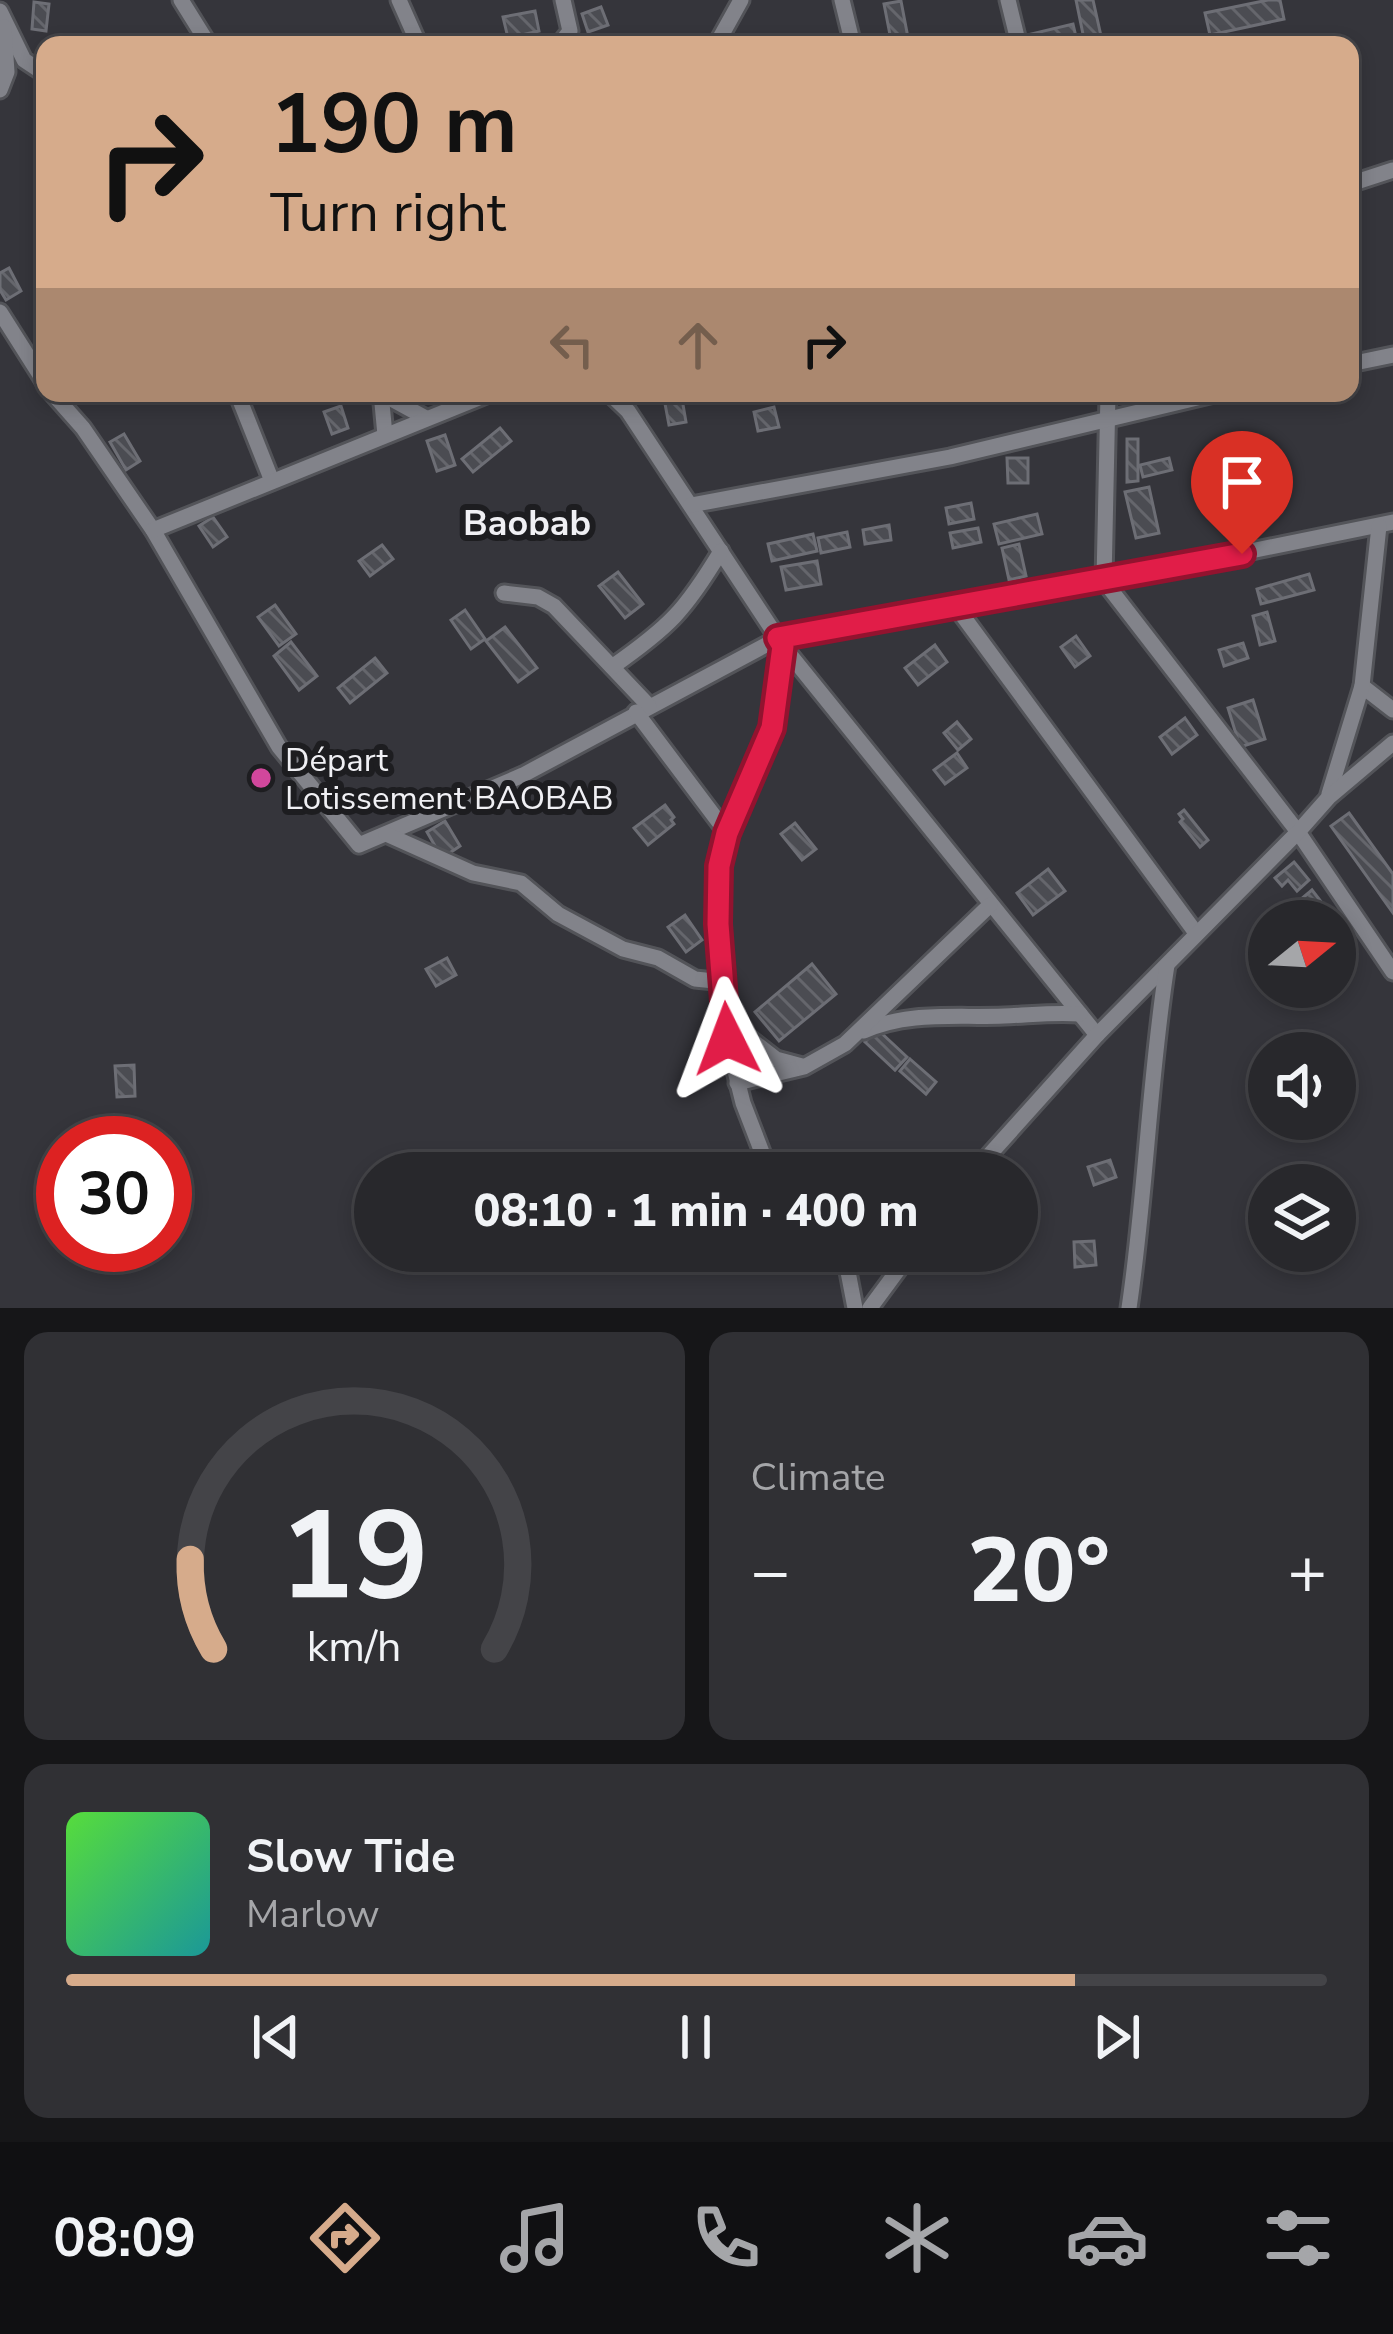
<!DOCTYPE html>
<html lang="en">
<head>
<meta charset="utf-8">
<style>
	body { margin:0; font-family:"Nunito Sans",sans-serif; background:#303034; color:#f1f3f6; height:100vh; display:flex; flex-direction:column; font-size:45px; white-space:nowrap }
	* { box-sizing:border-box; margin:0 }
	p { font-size:39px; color:#a5a6a9 }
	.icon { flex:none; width:66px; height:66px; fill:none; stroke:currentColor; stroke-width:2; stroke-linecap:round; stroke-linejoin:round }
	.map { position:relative; height:1308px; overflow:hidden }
	.details { display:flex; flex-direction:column; gap:24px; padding:24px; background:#161618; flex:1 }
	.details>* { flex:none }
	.hud { position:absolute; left:36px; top:36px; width:1323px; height:366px; border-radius:24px; box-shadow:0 6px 18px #0003,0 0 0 3px #444448; background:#d6ab8b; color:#111; overflow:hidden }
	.needle { width:78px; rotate:72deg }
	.fabs { position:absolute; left:1248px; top:900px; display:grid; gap:24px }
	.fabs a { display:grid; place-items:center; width:108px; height:108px; border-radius:50%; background:#28282c; box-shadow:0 6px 18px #0003,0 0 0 3px #444448; font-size:60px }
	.speed { position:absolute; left:36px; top:1116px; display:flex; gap:24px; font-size:60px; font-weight:700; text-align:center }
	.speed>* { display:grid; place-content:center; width:156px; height:156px; border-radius:50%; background:#28282c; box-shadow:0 6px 18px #0003,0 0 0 3px #444448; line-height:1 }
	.speed .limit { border:18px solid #d22; background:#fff; color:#111 }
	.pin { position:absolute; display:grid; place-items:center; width:102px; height:102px; color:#fff; margin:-123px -51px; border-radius:50% 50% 50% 0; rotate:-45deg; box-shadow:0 0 12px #0007 }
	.pin .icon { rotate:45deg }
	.me { position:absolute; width:132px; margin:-66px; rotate:357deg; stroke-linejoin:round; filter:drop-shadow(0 0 9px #0008) }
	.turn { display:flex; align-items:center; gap:42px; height:252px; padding:0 36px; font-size:54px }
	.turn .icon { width:156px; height:156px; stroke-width:2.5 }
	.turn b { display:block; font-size:84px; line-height:102px }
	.lanes { display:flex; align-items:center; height:114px; padding:0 36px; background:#0003; justify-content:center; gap:60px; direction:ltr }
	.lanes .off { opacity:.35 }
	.big { font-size:90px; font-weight:800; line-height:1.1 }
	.details .tile { flex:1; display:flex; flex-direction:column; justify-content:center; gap:18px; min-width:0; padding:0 42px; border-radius:24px; background:#303034 }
	.details .dial { align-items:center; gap:0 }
	.dial svg { height:312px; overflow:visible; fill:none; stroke:#444448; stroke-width:7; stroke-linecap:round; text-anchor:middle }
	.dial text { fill:#f1f3f6; stroke:none }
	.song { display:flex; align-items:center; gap:36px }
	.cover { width:144px; height:144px; border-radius:18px; background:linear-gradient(135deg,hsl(110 70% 55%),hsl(180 70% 35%)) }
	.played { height:12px; border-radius:6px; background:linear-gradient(90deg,#d6ab8b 80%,#444448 80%) }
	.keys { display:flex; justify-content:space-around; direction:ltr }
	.heat { display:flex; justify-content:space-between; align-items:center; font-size:66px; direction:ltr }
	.details .tiles { flex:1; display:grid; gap:24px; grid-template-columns:1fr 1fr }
	.tile:last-child { grid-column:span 2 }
	.trip { position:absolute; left:354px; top:1152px; width:684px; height:120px; border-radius:60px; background:#28282c; box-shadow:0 6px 18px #0003,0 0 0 3px #444448; font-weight:800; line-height:120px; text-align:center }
	.dock { display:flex; height:192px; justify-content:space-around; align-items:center; background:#101012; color:#a5a6a9 }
	.dock .icon { width:84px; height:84px }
	.dock .current { color:#d6ab8b }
	.dock b { font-size:54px; color:#f1f3f6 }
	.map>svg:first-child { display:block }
</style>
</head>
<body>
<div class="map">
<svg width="1393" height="1308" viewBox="0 0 1393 1308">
	<defs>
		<pattern id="building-back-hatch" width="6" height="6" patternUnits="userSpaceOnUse" patternTransform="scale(3)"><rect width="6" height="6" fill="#4b4c52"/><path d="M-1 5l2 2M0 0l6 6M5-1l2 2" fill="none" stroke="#65666c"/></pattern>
	</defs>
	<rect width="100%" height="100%" fill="#35353b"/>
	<g fill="url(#building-back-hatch)" stroke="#6d6e75" stroke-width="3">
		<path d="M1076 0H1093L1101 36 1084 39Z"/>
		<path d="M1268 0H1280L1284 19 1210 35 1205 13Z"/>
		<path d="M901 1 909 43 892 45 884 4Z"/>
		<path d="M34 2 49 4 46 31 32 29Z"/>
		<path d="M601 7 608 25 588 32 582 14Z"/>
		<path d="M535 11 539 31 508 38 503 17Z"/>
		<path d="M1073 24 1077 41 1034 45 1031 34Z"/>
		<path d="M9 268 21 291 6 300 0 290V273Z"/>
		<path d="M663 393H681L686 422 669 425Z"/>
		<path d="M341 406 348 428 332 434 324 412Z"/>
		<path d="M774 407 779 427 758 431 754 412Z"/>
		<path d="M500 428 511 441 473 472 462 459Z"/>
		<path d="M124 434 140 461 126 470 110 442Z"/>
		<path d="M445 435 455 465 437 471 427 441Z"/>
		<path d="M1127 439H1138V481L1127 482Z"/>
		<path d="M1241 449 1246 474 1228 477 1223 453Z"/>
		<path d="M1007 458H1028V483H1008Z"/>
		<path d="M1169 458 1172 470 1143 477 1140 465Z"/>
		<path d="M1149 487 1159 533 1136 538 1125 492Z"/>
		<path d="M971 503 974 519 949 524 946 508Z"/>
		<path d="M1037 514 1042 534 999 544 994 524Z"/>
		<path d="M213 517 227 537 213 547 199 526Z"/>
		<path d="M889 525 891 540 865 544 863 530Z"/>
		<path d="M978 528 981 542 953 548 950 533Z"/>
		<path d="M847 532 850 547 821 553 818 538Z"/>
		<path d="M813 534 817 551 772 561 768 544Z"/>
		<path d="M1019 544 1026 576 1009 580 1002 548Z"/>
		<path d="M382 545 393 559 370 576 359 561Z"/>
		<path d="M817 561 821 584 786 590 781 567Z"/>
		<path d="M618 572 643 604 625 618 599 586Z"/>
		<path d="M1309 574 1314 590 1261 604 1257 589Z"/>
		<path d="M275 605 296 634 279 646 258 617Z"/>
		<path d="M465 610 485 639 471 649 451 620Z"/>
		<path d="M1267 612 1275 641 1260 645 1253 616Z"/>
		<path d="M505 627 537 668 518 682 486 641Z"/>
		<path d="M1076 636 1090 656 1075 667 1061 647Z"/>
		<path d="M291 642 317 676 299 690 274 656Z"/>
		<path d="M1243 643 1248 658 1224 666 1219 650Z"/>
		<path d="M935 645 947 662 918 685 905 668Z"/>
		<path d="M375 658 387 673 350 703 338 688Z"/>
		<path d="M1253 700 1265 739 1240 747 1228 708Z"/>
		<path d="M1185 718 1197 735 1172 754 1160 737Z"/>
		<path d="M957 722 971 739 958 750 944 733Z"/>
		<path d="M957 753 967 768 945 784 934 770Z"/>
		<path d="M665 805 674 817 671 820 674 824 648 845 634 828Z"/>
		<path d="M1184 810 1208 840 1200 847 1180 822 1183 819 1179 814Z"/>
		<path d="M1349 813 1393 874V913L1331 826Z"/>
		<path d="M445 821 460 846 442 858 427 832Z"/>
		<path d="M795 823 816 849 802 860 781 834Z"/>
		<path d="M1294 862 1309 880 1297 891 1288 880 1282 886 1275 878Z"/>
		<path d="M1048 869 1065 891 1033 915 1017 893Z"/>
		<path d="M1312 890 1329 912 1317 921H1307L1294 905Z"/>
		<path d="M685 915 702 940 686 952 668 927Z"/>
		<path d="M447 958 456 975 436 986 426 969Z"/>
		<path d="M812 964 836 994 779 1041 755 1012Z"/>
		<path d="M877 1029 907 1057 895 1070 865 1042Z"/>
		<path d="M910 1059 936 1082 926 1094 900 1071Z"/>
		<path d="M134 1065 135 1096 117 1097 115 1066Z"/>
		<path d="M1110 1160 1116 1177 1094 1185 1088 1167Z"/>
		<path d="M1094 1241 1096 1265 1075 1267 1074 1242Z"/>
	</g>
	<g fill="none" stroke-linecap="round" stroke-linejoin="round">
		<g stroke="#535459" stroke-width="21">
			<g id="street">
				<path d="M181 0 209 45"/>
				<path d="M399 0 419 45"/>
				<path d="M842 0 853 45"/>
				<path d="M1008 0 1019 45"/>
				<path d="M0 11 24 60 45 74"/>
				<path d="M559 45 570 31 563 0"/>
				<path d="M716 45 741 0"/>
				<path d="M0 90 7 72 4 27"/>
				<path d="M1350 184 1393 170"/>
				<path d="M0 312 45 383"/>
				<path d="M1350 364 1393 355"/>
				<path d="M52 393 83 428 153 530 279 747 359 845 523 775 779 638 1104 581 1393 522"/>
				<path d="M237 393 272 481"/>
				<path d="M381 393 385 435"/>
				<path d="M609 393 628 411 783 646 1097 1035"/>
				<path d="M1108 393 1104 581 1298 832 1393 972"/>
				<path d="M382 394 426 418"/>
				<path d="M691 505 950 457 1218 393"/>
				<path d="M153 530 491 393"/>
				<path d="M504 593 538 597 554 606 649 706"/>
				<path d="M957 608 1196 933"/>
				<path d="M612 667C669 627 685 611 721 551"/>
				<path d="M1362 686 1393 710"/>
				<path d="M636 712 727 833"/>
				<path d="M1329 794 1362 686 1379 526"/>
				<path d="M386 834 473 873 521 883 558 914 623 949 658 958 695 979 724 982"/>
				<path d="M726 1020 776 1059 802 1066"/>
				<path d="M864 1031C908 1011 957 1018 1004 1016 1031 1015 1054 1012 1080 1014"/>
				<path d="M737 1083 804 1067 845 1044 990 905"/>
				<path d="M770 1173 743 1103 727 1039 719 924V865L727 833 772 727 783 646"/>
				<path d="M973 1173 1097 1035 1298 832 1329 797 1393 743"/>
				<path d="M844 1251 855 1308"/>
				<path d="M870 1308 912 1251"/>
				<path d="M1129 1308C1146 1194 1149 1079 1167 965"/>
			</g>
		</g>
		<use href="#street" stroke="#82838a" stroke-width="15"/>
	</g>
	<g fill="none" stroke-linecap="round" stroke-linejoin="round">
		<g stroke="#92132f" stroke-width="30">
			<path id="route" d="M727 1039 718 924 719 866 727 833 772 728 783 646 778 638 1242 554"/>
		</g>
		<use href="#route" stroke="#e11d48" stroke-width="21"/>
	</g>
	<circle fill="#d1479c" stroke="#1d1d20" stroke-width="4.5" cx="261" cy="778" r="12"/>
	<g text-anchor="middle" stroke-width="12" stroke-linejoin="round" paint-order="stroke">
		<g font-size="33" fill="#f0f0f4" stroke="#1d1d20" text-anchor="start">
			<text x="285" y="771">Départ<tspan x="285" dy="38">Lotissement BAOBAB</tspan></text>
		</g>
		<g font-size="36" font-weight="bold" fill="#f0f0f4" stroke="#1d1d20">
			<text x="527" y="535">Baobab</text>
		</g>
	</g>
</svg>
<div class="fabs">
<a><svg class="needle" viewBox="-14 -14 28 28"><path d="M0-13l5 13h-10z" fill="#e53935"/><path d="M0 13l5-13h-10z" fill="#a5a6a9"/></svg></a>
<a><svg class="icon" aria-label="sound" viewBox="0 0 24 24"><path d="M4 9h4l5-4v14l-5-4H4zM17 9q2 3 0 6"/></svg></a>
<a><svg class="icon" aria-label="layers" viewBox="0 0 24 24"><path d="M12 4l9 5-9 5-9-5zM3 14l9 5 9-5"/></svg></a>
</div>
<div class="speed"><div class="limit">30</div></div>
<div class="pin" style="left:1242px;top:554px;background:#d93025"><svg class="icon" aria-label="arrive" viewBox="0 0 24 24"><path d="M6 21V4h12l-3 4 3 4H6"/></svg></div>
<svg class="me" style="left:727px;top:1039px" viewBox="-20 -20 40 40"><path d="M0-17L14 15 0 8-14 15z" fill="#e11d48" stroke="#fff" stroke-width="4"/></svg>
<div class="trip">08:10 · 1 min · 400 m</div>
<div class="hud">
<div class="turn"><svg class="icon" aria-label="right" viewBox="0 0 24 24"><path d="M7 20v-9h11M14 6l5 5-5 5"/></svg><div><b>190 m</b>Turn right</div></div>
<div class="lanes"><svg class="icon off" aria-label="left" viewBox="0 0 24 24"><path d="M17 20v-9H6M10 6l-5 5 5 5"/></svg><svg class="icon off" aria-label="ahead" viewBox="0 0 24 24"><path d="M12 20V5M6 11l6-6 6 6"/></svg><svg class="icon" aria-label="right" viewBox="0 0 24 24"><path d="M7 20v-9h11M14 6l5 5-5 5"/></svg></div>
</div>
</div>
<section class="details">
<div class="tiles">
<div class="tile dial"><svg viewBox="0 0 100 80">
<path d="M14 69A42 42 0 1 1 86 69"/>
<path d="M14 69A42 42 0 0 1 8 46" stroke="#d6ab8b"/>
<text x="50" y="56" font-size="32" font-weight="700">19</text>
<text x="50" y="72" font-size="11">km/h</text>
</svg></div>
<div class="tile"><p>Climate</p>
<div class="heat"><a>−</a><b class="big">20°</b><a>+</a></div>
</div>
<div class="tile">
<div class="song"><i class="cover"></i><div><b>Slow Tide</b><p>Marlow</p></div></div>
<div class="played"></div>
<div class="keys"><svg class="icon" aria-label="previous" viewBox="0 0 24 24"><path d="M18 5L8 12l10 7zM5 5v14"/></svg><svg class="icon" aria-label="pause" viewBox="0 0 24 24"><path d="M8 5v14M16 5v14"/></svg><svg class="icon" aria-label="next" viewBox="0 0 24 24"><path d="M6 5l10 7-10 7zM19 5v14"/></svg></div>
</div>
</div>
</section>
<nav class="dock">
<b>08:09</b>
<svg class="icon current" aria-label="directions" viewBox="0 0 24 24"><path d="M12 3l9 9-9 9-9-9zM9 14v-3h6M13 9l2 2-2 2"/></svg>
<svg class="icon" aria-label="music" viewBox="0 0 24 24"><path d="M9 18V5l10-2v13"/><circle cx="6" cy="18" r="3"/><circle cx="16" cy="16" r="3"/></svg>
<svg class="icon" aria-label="phone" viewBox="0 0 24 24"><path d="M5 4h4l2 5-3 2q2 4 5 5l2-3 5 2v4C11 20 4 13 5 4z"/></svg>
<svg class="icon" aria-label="climate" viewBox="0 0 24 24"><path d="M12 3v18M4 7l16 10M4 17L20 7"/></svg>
<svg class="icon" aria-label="car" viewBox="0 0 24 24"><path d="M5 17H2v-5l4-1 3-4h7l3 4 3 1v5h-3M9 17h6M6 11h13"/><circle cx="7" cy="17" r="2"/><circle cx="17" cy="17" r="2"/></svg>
<svg class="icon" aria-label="filters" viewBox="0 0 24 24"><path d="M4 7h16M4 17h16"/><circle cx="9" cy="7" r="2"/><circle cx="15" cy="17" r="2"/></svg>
</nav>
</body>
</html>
